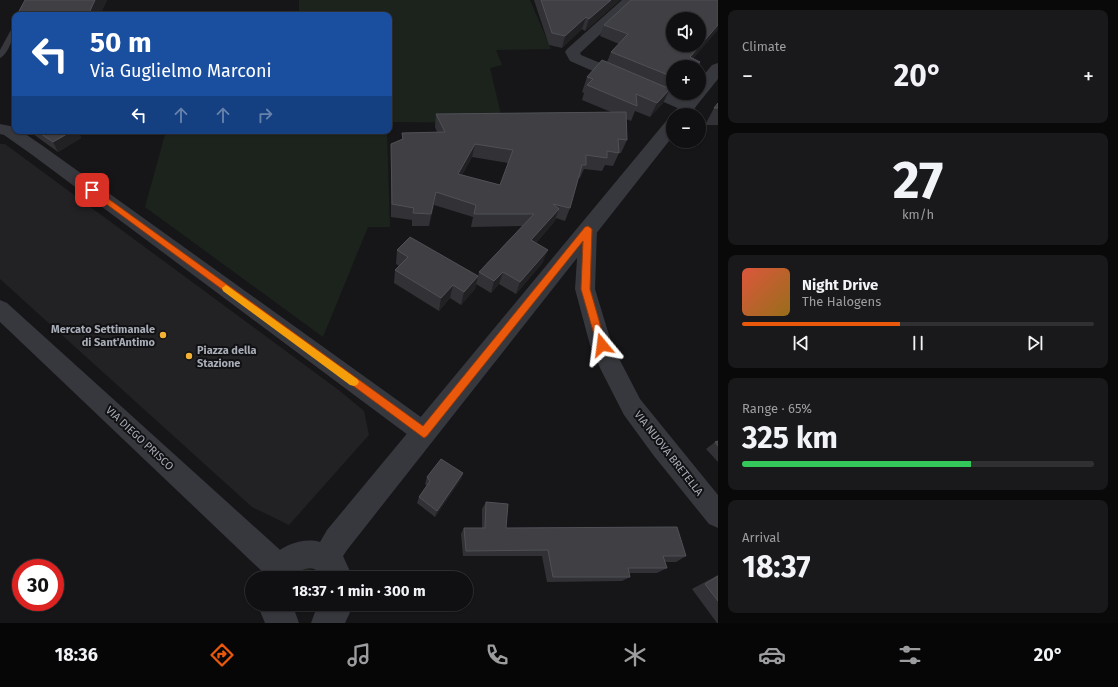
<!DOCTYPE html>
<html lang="en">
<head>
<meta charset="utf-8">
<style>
	body { margin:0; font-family:"Fira Sans",sans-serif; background:#19191b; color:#f1f3f6; height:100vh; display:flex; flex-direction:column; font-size:15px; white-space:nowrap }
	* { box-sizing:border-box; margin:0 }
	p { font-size:13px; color:#9c9d9f }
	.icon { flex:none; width:22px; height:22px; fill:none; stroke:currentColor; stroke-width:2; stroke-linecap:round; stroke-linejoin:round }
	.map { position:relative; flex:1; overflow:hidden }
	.side { display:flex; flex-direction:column; gap:10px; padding:10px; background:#09090a; width:400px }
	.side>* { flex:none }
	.top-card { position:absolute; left:12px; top:12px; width:380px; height:122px; border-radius:8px; box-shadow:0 1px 3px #0004,0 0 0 1px #303032; background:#1a4fa0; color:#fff; overflow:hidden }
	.tools { position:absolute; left:666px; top:12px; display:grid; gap:8px }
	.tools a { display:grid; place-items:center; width:40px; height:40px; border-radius:50%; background:#101012; box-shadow:0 1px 3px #0004,0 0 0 1px #303032; font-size:20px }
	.speed { position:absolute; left:12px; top:559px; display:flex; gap:8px; font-size:20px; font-weight:700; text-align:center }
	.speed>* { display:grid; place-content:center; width:52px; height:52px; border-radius:50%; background:#101012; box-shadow:0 1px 3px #0004,0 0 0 1px #303032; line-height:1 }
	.speed .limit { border:6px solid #d22; background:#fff; color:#111 }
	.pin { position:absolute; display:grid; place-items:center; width:34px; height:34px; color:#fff; margin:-17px; border-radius:8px; box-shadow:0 2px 6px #0006 }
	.me { position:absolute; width:44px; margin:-22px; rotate:344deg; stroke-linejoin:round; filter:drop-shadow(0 0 3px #0008) }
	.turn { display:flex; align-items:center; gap:14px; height:84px; padding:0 12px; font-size:18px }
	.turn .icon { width:52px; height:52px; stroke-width:2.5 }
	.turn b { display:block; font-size:28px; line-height:34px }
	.lanes { display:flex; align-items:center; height:38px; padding:0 12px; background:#0003; justify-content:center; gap:20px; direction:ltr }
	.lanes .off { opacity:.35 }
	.big { font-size:30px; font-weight:700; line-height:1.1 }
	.side .widget { flex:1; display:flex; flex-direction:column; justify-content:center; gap:6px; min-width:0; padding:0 14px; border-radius:8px; background:#19191b }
	.side .dial { align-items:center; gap:0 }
	.dial b { font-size:52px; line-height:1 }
	.song { display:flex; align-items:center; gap:12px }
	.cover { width:48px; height:48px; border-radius:6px; background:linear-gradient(135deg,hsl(10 70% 55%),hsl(40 70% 35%)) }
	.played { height:4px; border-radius:2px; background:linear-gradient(90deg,#ea580c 45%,#303032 45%) }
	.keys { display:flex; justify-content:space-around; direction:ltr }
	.heat { display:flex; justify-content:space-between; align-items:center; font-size:22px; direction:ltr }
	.charge { height:6px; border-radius:3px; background:linear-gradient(90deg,#34c759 65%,#303032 0) }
	.trip { position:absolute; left:245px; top:571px; width:228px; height:40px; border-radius:20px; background:#101012; box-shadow:0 1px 3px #0004,0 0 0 1px #303032; font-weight:700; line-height:40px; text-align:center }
	.dock { display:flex; height:64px; justify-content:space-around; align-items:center; background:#060607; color:#9c9d9f }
	.dock .icon { width:28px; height:28px }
	.dock .on { color:#ea580c }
	.dock b { font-size:18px; color:#f1f3f6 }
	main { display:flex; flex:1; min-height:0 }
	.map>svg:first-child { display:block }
</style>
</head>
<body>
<main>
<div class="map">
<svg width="718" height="623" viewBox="0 0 718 623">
	<rect width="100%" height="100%" fill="#161618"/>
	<path fill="#222225" d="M0 144H5L340 391 364 411 369 435 289 525 252 507 0 279Z"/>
	<g fill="#1c231d">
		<path d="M299 0H530L551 49 496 50 502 65 490 68 503 123 389 122V15H299Z"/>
		<path d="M166 131H387L390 227H368L323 337 145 207Z"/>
		<path d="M308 568 318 573 322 578H289L303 569Z"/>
		<path d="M289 604H320C312 614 296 615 289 604Z"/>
	</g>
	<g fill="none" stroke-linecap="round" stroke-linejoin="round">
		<path fill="#37383d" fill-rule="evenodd" d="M15 26C15 34 8 55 0 58V50L12 28Z"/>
		<g fill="#37383d" fill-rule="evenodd">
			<path d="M622 0H637L580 53 581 55 694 102 696 106 694 110 688 111 682 110 570 61 565 52 567 49Z"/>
			<path d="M0 124 15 127V131H21L43 146 432 425 436 433 432 441 424 444 416 441 31 154 4 135 0 134Z"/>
			<path d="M588 222 595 224 597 229 595 289 612 345 640 399 718 495V528L709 524 654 456 624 415 601 370 590 345 575 289 579 229 581 224Z"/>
			<path d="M0 300 7 303 289 558 293 568 289 578H269L0 322Z"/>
		</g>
		<g fill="#37383d" fill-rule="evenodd">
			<path d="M718 63V79L689 115H673V117L672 115 689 93H699V81L712 65Z"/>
			<path d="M673 118V136L347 550 343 556 353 578H324C314 563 303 567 291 578H260C262 571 265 564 270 558 281 546 303 537 320 542L327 530 667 120Z"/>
			<path d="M257 604H287L295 612 299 623H265Z"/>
			<path d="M323 604H354L345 623H311L315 612Z"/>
		</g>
	</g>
	<g fill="#323236" fill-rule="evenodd">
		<path d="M25 0H107L100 15H19L18 13Z"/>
		<path d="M534 0H620L585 31 582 29 562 48 549 45Z"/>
		<path d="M604 25 693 59 700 62 698 67H673V92L669 90 663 103 650 117 635 111 631 121 626 119 627 140 621 153H619L613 166 605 165 602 171 584 169 580 178H578L570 208 565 221 556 218 554 222 536 243 543 262 516 294 499 284 491 293 476 284 475 289 461 305 450 298 439 311 394 283 395 270 399 266 396 264 397 250 478 276 479 272 522 226 471 227 473 217 434 205 429 226H412V220L391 217V144L402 139V133L437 132 435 127 436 114 611 112 582 100 584 93 582 92 587 77 607 62 611 52 619 44 600 36ZM472 157 508 163 500 185 462 175Z"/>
		<path d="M718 103V125H705L714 108Z"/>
		<path d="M29 131H78L81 138 58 152Z"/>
		<path d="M718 441V462L706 449 715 442Z"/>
		<path d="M463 473 461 479 435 517 417 503 419 497 427 486 425 484 427 477Z"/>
		<path d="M486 502 506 528 686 556 676 562H665L667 568 657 573H629L630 577 622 581 547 582 542 556H463L461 534 464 528H482V509Z"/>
		<path d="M718 575V623H717L692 589Z"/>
	</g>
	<g fill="#212124">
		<path d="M95 0H107L100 15H90L89 13Z"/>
		<path d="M611 0H620L585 31 589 19Z"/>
		<path d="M586 17 582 29 562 48 565 36Z"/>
		<path d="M718 25V30L686 67 690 57Z"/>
		<path d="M670 89 663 103 650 117 657 103Z"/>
		<path d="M72 131H78L81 138 58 152 53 142Z"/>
		<path d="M475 144 472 157 455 187 458 174Z"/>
		<path d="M436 192 434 205 429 226 431 214Z"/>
		<path d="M559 209 554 222 527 253 531 240Z"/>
		<path d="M548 250 543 262 516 294 520 282Z"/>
		<path d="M503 272 499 284 491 293 494 281Z"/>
		<path d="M478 276 475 289 461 305 464 292Z"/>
		<path d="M453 285 450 298 439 311 441 298Z"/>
		<path d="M463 473 461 479 435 517 437 511Z"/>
	</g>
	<g fill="#3f3f44" stroke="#4f5156" fill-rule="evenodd">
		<path d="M25 0H95L89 13H18Z"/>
		<path d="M541 0H611L589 19 586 17 565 36 552 33Z"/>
		<path d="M631 0H718V25L690 57 700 62 696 67H673V77L611 52 628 34 604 25ZM673 19H699V45H673Z"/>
		<path d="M602 60 670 89 657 103 636 94 637 106 587 85 593 79 587 77Z"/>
		<path d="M718 103V108H714Z"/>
		<path d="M626 112 627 140 618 139 619 153 607 151V158L586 155V165H582L570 208 553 204 559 209 531 240 548 250 520 282 503 272 494 281 479 272 534 214H474L476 205 436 192 431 214 413 213 414 208 392 204 391 144 403 139 402 133 445 132 436 114ZM475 144 513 150 500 185 458 174Z"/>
		<path d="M37 131H72L53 142Z"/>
		<path d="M410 237 478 276 464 292 453 285 441 298 395 270 408 257 397 250Z"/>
		<path d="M718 441V446L715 442Z"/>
		<path d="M441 459 463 473 437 511 419 497 430 481 427 477Z"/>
		<path d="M486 502 508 504 506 528 677 527 686 556H663L667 568H628L630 577H553L548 550 466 551 464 528H485Z"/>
		<path d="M718 576V601L705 584Z"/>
	</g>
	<path fill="#ea580c" stroke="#983908" d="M92 187 423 426 585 227 588 226 592 229 590 289 606 345 605 348H598L597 345 581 289 583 241 427 436 424 438 90 192 88 190Z"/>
	<path fill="#f59e0b" d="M226 285 357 379 359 382 357 385 354 386 350 385 223 291 222 288Z"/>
	<g fill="#f2b134" stroke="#111113" stroke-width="1.5">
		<circle cx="163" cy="335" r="4"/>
		<circle cx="189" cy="356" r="4"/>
	</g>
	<g text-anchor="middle" stroke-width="4" stroke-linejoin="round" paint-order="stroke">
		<g font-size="11" font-weight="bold" fill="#a8adb8" stroke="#111113" text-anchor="end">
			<text x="155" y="333">Mercato Settimanale<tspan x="155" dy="13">di Sant'Antimo</tspan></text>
			<text x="197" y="354" text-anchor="start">Piazza della<tspan x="197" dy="13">Stazione</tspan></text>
		</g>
		<g font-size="11" fill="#a8adb8" stroke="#111113">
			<text transform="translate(140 438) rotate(43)" y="4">VIA DIEGO PRISCO</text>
			<text transform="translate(669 453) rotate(52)" y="4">VIA NUOVA BRETELLA</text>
		</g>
	</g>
</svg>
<div class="tools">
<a><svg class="icon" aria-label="sound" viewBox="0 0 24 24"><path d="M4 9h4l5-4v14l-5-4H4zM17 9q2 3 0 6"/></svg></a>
<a>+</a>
<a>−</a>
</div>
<div class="speed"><div class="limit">30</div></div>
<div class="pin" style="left:92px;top:190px;background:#d93025"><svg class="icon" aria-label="arrive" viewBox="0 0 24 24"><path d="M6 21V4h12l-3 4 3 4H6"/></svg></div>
<svg class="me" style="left:602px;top:345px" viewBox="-20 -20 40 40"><path d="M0-17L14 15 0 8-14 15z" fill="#ea580c" stroke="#fff" stroke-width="4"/></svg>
<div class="trip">18:37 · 1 min · 300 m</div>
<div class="top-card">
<div class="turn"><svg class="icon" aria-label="left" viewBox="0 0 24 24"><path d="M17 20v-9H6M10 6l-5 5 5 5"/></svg><div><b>50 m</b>Via Guglielmo Marconi</div></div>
<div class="lanes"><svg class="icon" aria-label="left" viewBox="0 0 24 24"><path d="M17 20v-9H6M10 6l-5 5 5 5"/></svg><svg class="icon off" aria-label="ahead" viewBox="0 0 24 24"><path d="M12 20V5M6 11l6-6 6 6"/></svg><svg class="icon off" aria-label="ahead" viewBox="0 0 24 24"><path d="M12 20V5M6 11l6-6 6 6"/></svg><svg class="icon off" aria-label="right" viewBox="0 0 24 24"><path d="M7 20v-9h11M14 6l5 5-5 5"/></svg></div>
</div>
</div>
<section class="side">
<div class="widget"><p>Climate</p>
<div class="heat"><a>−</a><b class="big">20°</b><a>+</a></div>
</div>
<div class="widget dial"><b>27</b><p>km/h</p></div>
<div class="widget">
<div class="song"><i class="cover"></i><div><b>Night Drive</b><p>The Halogens</p></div></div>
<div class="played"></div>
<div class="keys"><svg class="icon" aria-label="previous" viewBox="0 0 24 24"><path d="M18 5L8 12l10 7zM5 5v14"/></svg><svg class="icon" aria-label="pause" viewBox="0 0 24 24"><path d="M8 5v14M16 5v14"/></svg><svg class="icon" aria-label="next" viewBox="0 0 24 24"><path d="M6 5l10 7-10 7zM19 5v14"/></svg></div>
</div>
<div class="widget"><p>Range · 65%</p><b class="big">325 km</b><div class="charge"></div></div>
<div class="widget"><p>Arrival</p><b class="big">18:37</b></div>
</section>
</main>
<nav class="dock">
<b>18:36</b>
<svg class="icon on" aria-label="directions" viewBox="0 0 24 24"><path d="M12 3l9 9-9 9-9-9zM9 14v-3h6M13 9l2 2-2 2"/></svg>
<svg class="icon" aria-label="music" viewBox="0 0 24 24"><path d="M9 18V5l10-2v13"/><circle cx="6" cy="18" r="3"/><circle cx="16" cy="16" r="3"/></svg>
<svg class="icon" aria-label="phone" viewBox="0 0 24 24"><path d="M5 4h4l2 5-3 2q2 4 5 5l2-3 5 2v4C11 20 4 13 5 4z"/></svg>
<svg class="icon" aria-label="climate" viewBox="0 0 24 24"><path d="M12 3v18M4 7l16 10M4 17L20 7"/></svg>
<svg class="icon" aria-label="car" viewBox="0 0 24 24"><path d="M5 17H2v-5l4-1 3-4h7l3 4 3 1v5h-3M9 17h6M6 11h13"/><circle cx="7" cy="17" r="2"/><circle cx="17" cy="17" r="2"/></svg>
<svg class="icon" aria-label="filters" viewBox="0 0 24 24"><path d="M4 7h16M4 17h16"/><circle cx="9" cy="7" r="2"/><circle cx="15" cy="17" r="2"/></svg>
<b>20°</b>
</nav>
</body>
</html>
